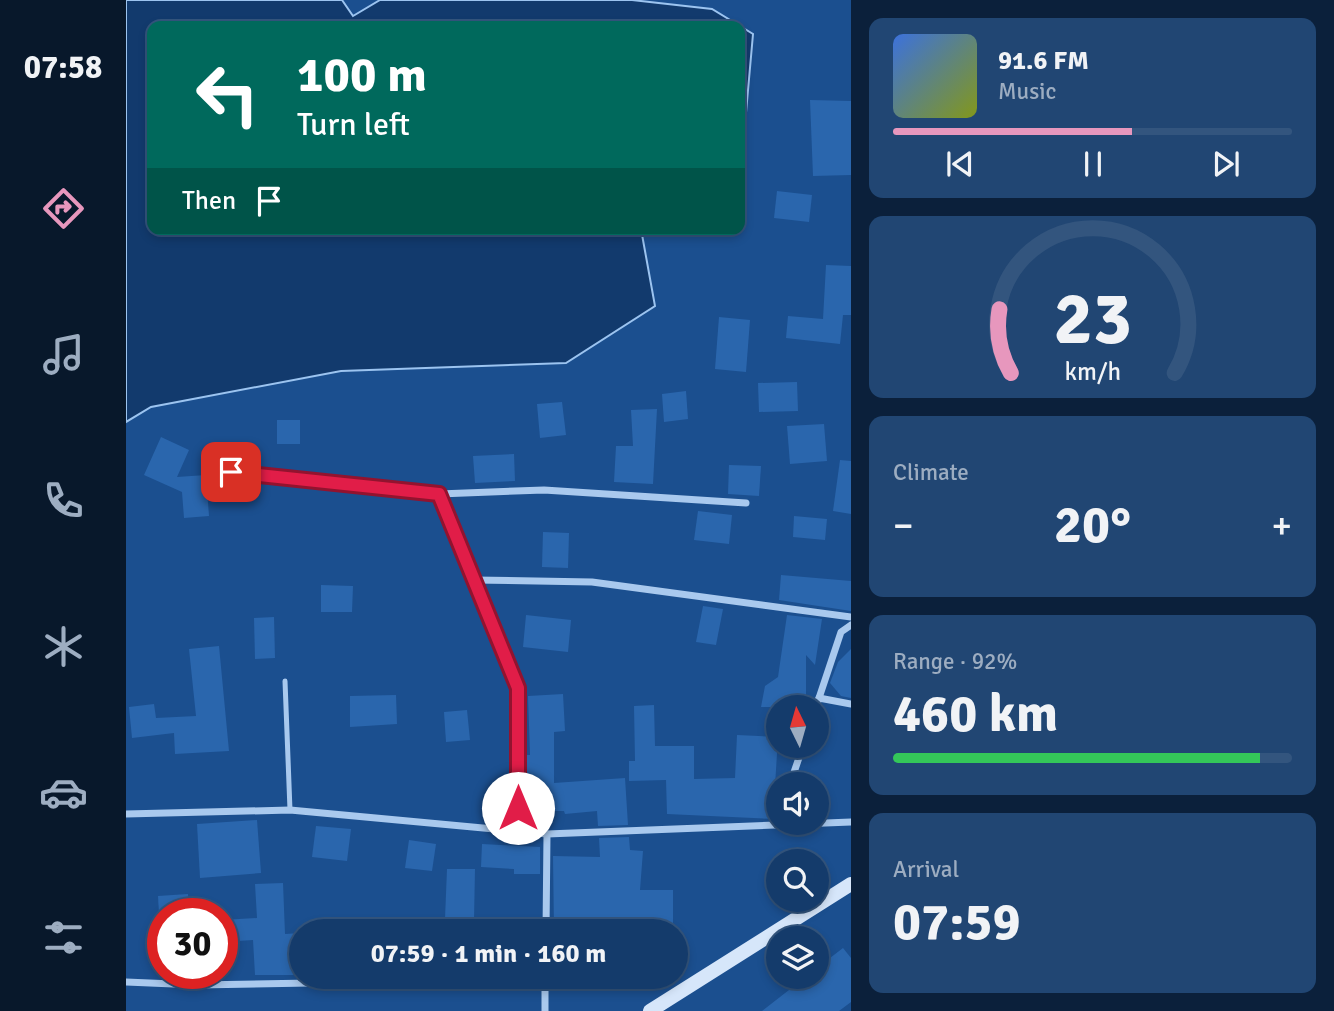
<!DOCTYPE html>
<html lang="en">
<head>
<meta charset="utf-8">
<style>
	body { margin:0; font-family:Signika,sans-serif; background:#214673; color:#f1f3f6; height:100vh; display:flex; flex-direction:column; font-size:26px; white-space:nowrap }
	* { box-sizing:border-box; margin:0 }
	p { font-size:23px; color:#9dadc1 }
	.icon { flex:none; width:38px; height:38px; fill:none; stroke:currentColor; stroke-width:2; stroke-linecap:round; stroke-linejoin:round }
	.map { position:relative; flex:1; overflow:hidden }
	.sheet { display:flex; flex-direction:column; gap:18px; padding:18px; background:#0b203b; width:483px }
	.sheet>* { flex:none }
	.guide { position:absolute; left:21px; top:21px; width:598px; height:214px; border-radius:14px; box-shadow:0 4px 10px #0003,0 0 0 2px #33557e; background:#00695c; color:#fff; overflow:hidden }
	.needle { width:46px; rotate:355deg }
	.buttons { position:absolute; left:640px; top:695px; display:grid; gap:14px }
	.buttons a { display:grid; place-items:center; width:63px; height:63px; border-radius:50%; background:#143b6b; box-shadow:0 4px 10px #0003,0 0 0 2px #33557e; font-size:35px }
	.speed { position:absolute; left:21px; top:898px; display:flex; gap:14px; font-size:35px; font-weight:700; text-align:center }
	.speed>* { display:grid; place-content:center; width:91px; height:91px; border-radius:50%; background:#143b6b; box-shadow:0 4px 10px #0003,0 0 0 2px #33557e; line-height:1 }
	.speed .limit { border:10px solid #d22; background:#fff; color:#111 }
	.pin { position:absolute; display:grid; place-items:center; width:60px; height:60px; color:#fff; margin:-30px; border-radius:14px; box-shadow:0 4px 10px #0006 }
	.me { position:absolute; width:77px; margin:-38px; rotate:0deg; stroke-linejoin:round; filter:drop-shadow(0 0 5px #0008) }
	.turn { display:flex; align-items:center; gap:24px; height:147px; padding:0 35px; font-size:32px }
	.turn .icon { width:91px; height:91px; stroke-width:2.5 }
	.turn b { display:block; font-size:49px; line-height:60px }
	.then { display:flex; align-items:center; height:66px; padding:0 35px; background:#0003; gap:14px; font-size:26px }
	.big { font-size:52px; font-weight:700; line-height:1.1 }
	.sheet .card { flex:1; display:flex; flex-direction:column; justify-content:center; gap:10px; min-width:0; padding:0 24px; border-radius:14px; background:#214673 }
	.sheet .dial { align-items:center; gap:0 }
	.dial svg { height:182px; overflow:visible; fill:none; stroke:#33557e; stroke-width:7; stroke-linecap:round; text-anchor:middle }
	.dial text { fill:#f1f3f6; stroke:none }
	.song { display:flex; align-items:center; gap:21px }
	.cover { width:84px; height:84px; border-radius:10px; background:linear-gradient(135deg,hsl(220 70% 55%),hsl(70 70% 35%)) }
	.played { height:7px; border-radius:4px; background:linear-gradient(90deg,#e797bd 60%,#33557e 60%) }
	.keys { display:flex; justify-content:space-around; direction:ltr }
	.heat { display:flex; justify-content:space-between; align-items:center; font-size:38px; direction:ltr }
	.charge { height:10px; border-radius:5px; background:linear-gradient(90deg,#34c759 92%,#33557e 0) }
	.trip { position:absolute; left:163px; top:919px; width:399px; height:70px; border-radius:35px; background:#143b6b; box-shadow:0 4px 10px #0003,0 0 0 2px #33557e; font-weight:700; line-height:70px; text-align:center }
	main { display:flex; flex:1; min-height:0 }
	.dock { display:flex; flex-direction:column; width:126px; justify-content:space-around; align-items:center; background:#08182b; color:#9dadc1 }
	.dock .icon { width:49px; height:49px }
	.dock .current { color:#e797bd }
	.dock b { font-size:32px; color:#f1f3f6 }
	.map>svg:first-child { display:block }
</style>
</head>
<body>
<main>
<nav class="dock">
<b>07:58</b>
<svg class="icon current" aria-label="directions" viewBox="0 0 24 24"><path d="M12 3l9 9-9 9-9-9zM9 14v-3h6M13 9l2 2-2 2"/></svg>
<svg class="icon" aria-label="music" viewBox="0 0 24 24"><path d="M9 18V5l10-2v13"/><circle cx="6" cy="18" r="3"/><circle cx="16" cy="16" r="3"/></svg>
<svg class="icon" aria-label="phone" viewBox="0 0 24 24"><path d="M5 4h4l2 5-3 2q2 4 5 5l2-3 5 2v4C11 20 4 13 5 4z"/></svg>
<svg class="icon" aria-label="climate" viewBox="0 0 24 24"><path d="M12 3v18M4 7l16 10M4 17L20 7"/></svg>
<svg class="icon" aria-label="car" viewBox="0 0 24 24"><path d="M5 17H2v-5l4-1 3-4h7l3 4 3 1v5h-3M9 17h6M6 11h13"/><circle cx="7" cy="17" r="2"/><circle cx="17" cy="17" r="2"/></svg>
<svg class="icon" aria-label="filters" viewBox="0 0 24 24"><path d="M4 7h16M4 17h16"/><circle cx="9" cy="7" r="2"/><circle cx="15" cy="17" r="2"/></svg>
</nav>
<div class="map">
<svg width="725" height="1011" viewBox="0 0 725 1011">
	<rect width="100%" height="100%" fill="#1b4f8f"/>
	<path fill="#123a6d" stroke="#9cc4f0" stroke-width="2" d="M0 0H216L227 16 254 0H506L586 9 627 34 619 124 614 127V26H26V229H515L529 306 440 363 215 371 25 407 0 422Z"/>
	<g fill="#2a66ad">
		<path d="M684 100 725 101V175L687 176Z"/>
		<path d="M651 191 686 195 683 222 648 218Z"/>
		<path d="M700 265 725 266V315H717L714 344 660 338 662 316 697 319Z"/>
		<path d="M593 317 624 320 620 372 589 369Z"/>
		<path d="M671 382 672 411 633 412 632 383Z"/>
		<path d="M560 391 562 419 538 422 536 394Z"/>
		<path d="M436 402 440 435 414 438 411 404Z"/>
		<path d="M531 409 527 484 488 482 490 446H507L505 410Z"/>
		<rect x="151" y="420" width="23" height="24"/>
		<path d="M698 424 701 461 664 464 661 426Z"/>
		<path d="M35 437 63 450 51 477 80 475 83 516 58 518 56 492 18 475Z"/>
		<path d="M388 454 389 481 349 483 347 456Z"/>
		<path d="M714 460 725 461V514L707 511Z"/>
		<path d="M603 465 635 466 633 496 602 494Z"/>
		<path d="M572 511 606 515 603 544 568 540Z"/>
		<path d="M668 516 701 519 699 540 667 537Z"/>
		<path d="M417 532 443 533 442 568 416 567Z"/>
		<path d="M655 575 725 581V611L653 600Z"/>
		<path d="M195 585 227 586 226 612H195Z"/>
		<path d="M577 606 597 609 590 645 570 642Z"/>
		<path d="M400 615 445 620 442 652 397 647Z"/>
		<path d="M661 615 696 619 689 665 680 655V707H635L639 686 652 677Z"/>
		<path d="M148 617 149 658 129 659 128 618Z"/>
		<path d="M93 646 103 751 49 754 48 733 6 738 3 707 28 704 30 718 70 716 63 649Z"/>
		<path d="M725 649V698L715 696 704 683 712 662Z"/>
		<path d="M437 694 439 731 428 732V783L499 778 502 825 472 826 471 811 439 814 438 811H399V755H404L402 696Z"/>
		<path d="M270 695 271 724 224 727V696Z"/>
		<path d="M528 705 529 746H568V779L609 778 611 735 652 737 647 819 541 814 540 780 503 781V761H509L508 706Z"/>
		<path d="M341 710 344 740 320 742 318 712Z"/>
		<path d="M131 820 135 873 74 878 71 824Z"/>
		<path d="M190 826 225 829 221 861 186 857Z"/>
		<path d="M503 837 504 850 517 851 514 890H547V931H514V922L461 917V931H428L427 856 474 857 473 838Z"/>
		<path d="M283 840 310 844 306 871 279 868Z"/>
		<path d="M356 844 414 847V874H388V869L355 867Z"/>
		<path d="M321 869H349L348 920 319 919Z"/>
		<path d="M157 883 159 934 175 933V975H129L127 940 96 942V920L131 918 129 884Z"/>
		<path d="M62 894 63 914H33L32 896Z"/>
		<path d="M717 948 725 958V1002L713 1011H636L681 976H691V968Z"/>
	</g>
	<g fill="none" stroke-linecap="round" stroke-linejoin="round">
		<path stroke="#a9c9ee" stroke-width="5" d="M159 681 164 810"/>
		<g stroke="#a9c9ee" stroke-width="7">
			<path d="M79 469 313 494 392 688V833"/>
			<path d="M313 494 418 490 620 503"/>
			<path d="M348 580 466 582 725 617"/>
			<path d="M693 698 725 704"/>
			<path d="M690 707 715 632 725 625"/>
			<path d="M664 784 677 746"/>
			<path d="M0 814 164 810 421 834 725 822"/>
			<path d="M420 931 421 834"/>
			<path d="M0 982 71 985 419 979"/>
			<path d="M419 1011V977"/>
		</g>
		<path stroke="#d6e6fa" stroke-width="14" d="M524 1011 725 884"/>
	</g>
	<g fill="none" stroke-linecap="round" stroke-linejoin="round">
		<g stroke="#92132f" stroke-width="18">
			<path id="route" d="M105 472 313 494 392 688V808"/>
		</g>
		<use href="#route" stroke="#e11d48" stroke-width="12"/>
	</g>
</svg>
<div class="buttons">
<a><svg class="needle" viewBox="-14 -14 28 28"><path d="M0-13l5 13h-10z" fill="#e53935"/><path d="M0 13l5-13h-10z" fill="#9dadc1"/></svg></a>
<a><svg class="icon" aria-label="sound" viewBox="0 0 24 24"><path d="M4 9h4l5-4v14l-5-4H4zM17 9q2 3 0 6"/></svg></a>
<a><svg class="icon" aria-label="search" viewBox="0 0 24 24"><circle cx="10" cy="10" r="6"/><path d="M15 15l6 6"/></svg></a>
<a><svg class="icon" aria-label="layers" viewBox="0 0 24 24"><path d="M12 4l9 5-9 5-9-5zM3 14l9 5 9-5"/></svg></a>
</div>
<div class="speed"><div class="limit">30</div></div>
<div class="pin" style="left:105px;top:472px;background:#d93025"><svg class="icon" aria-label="arrive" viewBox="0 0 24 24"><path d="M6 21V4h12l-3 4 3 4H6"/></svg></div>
<svg class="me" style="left:392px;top:808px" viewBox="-20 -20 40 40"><circle r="19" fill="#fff"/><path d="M0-13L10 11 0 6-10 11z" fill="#e11d48"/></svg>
<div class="trip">07:59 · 1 min · 160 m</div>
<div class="guide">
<div class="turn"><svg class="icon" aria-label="left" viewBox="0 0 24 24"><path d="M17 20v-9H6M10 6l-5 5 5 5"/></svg><div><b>100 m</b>Turn left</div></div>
<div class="then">Then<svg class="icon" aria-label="arrive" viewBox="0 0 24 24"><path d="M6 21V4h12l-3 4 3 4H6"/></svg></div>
</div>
</div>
<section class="sheet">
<div class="card">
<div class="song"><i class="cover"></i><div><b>91.6 FM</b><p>Music</p></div></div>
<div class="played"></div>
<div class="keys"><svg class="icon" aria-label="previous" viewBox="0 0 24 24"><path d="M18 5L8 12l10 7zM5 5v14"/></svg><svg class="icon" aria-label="pause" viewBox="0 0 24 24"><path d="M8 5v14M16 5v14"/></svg><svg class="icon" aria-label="next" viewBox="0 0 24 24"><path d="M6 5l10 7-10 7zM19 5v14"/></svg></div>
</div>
<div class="card dial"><svg viewBox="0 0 100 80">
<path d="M14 69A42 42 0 1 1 86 69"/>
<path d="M14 69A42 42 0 0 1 9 41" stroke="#e797bd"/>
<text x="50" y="56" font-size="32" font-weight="700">23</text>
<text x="50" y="72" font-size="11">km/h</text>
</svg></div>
<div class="card"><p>Climate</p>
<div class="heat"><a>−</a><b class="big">20°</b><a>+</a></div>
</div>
<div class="card"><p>Range · 92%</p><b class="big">460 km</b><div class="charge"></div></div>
<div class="card"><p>Arrival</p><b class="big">07:59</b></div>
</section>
</main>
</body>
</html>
